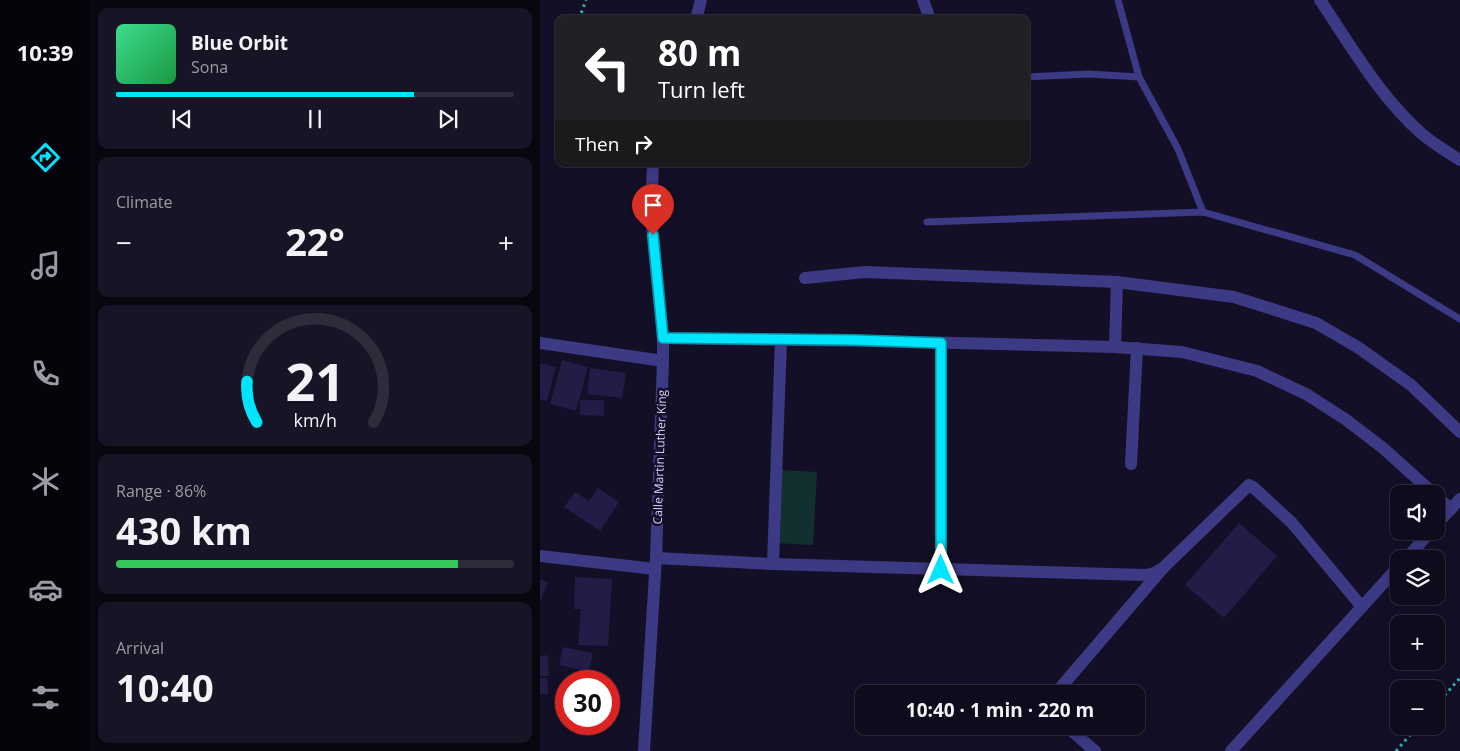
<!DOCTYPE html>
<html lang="en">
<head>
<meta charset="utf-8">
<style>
	body { margin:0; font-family:"Open Sans",sans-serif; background:#171425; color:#f1f3f6; height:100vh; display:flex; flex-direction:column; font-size:19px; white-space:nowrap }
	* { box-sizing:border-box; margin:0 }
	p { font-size:16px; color:#9b9ba3 }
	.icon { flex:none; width:28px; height:28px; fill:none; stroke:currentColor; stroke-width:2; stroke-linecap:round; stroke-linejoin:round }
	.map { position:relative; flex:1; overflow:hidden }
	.side { display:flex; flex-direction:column; gap:8px; padding:8px; background:#08060f; width:450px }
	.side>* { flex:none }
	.top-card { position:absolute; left:15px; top:15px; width:475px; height:152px; border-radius:10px; box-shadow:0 2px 8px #0003,0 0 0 1px #2e2b3b; background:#202124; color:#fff; overflow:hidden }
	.buttons { position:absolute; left:850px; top:485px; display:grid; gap:10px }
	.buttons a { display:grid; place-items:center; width:55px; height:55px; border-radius:10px; background:#0e0b1c; box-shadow:0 2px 8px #0003,0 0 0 1px #2e2b3b; font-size:25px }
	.speed { position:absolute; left:15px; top:670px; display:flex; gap:10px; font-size:25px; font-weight:700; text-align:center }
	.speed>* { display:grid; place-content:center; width:65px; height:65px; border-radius:50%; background:#0e0b1c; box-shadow:0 2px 8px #0003,0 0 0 1px #2e2b3b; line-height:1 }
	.speed .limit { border:8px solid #d22; background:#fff; color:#111 }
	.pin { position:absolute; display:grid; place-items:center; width:42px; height:42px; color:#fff; margin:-51px -21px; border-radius:50% 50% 50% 0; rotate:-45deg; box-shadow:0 0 5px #0007 }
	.pin .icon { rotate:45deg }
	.me { position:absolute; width:55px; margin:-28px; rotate:0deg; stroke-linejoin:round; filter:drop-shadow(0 0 4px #0008) }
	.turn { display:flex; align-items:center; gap:18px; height:105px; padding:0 20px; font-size:22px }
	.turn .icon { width:65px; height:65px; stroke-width:2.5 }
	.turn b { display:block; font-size:35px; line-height:42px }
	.then { display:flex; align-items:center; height:48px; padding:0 20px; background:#0003; gap:10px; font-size:19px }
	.big { font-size:38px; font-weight:700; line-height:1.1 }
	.side .tile { flex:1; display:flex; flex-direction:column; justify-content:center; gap:8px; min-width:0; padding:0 18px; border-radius:10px; background:#171425 }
	.side .dial { align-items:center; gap:0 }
	.dial svg { height:130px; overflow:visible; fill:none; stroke:#2e2b3b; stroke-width:7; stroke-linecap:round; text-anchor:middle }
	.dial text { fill:#f1f3f6; stroke:none }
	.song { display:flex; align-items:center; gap:15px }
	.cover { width:60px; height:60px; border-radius:8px; background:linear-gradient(135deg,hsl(150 70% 55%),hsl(140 70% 35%)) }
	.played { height:5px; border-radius:2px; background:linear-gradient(90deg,#00e5ff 75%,#2e2b3b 75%) }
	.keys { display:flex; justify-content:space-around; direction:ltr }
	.heat { display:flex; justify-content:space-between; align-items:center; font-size:28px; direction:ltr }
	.charge { height:8px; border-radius:4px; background:linear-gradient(90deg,#34c759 86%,#2e2b3b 0) }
	.trip { position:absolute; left:315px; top:685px; width:290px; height:50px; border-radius:10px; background:#0e0b1c; box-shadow:0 2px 8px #0003,0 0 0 1px #2e2b3b; font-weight:700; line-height:50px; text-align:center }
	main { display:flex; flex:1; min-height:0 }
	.dock { display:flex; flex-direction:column; width:90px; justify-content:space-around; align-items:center; background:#06040b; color:#9b9ba3 }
	.dock .icon { width:35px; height:35px }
	.dock .current { color:#00e5ff }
	.dock b { font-size:22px; color:#f1f3f6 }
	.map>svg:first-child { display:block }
</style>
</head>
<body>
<main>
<nav class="dock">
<b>10:39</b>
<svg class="icon current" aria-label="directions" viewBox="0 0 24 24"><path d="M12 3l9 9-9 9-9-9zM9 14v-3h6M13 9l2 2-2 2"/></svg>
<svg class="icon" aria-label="music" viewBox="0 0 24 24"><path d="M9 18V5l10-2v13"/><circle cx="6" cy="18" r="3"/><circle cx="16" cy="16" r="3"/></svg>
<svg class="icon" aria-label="phone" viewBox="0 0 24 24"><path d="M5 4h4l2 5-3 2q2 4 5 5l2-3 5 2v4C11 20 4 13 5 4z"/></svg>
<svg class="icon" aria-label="climate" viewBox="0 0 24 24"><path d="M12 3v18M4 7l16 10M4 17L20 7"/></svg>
<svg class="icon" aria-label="car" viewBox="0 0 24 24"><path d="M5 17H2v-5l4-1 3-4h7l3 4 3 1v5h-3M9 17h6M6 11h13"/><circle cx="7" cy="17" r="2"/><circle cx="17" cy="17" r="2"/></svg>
<svg class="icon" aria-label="filters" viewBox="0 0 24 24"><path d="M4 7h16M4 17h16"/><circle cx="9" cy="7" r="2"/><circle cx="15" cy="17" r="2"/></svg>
</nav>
<section class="side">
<div class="tile">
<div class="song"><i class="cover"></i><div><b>Blue Orbit</b><p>Sona</p></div></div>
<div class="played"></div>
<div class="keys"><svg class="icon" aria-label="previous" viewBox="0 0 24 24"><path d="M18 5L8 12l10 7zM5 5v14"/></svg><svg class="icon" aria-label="pause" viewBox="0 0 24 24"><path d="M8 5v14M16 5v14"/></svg><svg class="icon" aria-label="next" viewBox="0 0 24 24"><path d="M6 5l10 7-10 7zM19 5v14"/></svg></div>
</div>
<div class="tile"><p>Climate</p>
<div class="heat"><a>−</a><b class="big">22°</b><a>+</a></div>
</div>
<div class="tile dial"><svg viewBox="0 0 100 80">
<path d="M14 69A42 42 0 1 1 86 69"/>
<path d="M14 69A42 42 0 0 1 8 44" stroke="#00e5ff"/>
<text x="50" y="56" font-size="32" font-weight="700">21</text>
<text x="50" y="72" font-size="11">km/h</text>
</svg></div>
<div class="tile"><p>Range · 86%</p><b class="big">430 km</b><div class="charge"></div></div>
<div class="tile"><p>Arrival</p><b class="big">10:40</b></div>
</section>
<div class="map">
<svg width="920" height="751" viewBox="0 0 920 751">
	<rect width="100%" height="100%" fill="#130f26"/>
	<path fill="#12302f" d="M241 470 277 472 273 545 236 543Z"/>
	<g fill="#241b47">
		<path d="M22 360 48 367 36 411 10 404Z"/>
		<path d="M0 363 16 367 7 401 0 399Z"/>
		<path d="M50 368 86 373 82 398 47 394Z"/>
		<path d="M40 400H64V416L40 415Z"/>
		<path d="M58 488 79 502 60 531 24 507 35 492 49 501Z"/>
		<path d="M699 523 737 556 684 618 645 585Z"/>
		<path d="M35 577 72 579 68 646 38 645 41 609H34Z"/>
		<path d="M0 579 8 583 0 602Z"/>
		<path d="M23 647 53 653 49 672 19 665Z"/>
		<path d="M8 655 9 676H0V656Z"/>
		<path d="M0 678H7L8 694H0Z"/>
	</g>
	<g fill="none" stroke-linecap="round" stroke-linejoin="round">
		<g stroke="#2fb8b0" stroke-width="3" stroke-dasharray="2.5 4" stroke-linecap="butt">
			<path d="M39 19 46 0"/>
			<path d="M896 705 920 678"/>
			<path d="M856 751 878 726"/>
		</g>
		<g stroke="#3d3a85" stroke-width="7">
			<path d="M578 0 599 77 638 149 663 212"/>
			<path d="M486 77 548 74 599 77"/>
			<path d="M387 222 663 212 815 255 920 319"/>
		</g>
		<g stroke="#3d3a85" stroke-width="12">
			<path d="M383 0 390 19"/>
			<path d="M780 0C811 46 840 97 882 134 894 144 907 152 920 160"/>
			<path d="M156 19 161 0"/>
			<path d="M265 278 325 272 577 282 694 297 776 323 819 348 871 385 920 432"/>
			<path d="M123 338 333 341 575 347 642 352 717 371 766 394 805 419 843 448 894 494"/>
			<path d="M0 343 123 361"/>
			<path d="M401 343V570"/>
			<path d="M575 347 577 282"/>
			<path d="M591 464 597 348"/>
			<path d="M896 496 911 509"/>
			<path d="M0 556 115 569"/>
			<path d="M116 558 233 564 605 575 614 573 623 568"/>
			<path d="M233 564 241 339"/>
			<path d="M515 694 623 568 709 485 713 487 752 523 822 607"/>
			<path d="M526 726 555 751"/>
			<path d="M104 751 116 558 123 361V338L111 218 113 164"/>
		</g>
		<g stroke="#3d3a85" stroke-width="12">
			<path d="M896 525 920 499"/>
			<path d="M866 559 891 531"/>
			<path d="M691 751 859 566"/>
		</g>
	</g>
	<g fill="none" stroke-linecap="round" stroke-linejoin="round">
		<g stroke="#0095a6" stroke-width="12">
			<path id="route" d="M113 235 123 338 314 340 401 343V570"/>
		</g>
		<use href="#route" stroke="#00e5ff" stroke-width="9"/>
	</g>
	<g text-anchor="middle" stroke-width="5" stroke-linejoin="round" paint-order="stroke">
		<g font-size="12" fill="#d9d4ff" stroke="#130f26">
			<text transform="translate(120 457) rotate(-88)" y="4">Calle Martin Luther King</text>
		</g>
	</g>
</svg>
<div class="buttons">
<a><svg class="icon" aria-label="sound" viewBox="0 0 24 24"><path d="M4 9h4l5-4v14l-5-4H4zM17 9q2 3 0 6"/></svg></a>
<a><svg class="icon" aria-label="layers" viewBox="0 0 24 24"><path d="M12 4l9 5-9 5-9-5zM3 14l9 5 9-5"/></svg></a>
<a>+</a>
<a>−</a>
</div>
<div class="speed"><div class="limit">30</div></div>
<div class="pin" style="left:113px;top:235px;background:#d93025"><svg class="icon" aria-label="arrive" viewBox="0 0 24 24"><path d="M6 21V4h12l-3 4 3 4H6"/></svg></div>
<svg class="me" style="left:401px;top:570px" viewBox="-20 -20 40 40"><path d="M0-17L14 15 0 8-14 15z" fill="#00e5ff" stroke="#fff" stroke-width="4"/></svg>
<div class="trip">10:40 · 1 min · 220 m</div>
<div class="top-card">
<div class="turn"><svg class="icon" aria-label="left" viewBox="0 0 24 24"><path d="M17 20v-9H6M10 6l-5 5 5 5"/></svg><div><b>80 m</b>Turn left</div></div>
<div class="then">Then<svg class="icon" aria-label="right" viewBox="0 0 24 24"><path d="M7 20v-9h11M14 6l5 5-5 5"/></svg></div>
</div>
</div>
</main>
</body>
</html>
